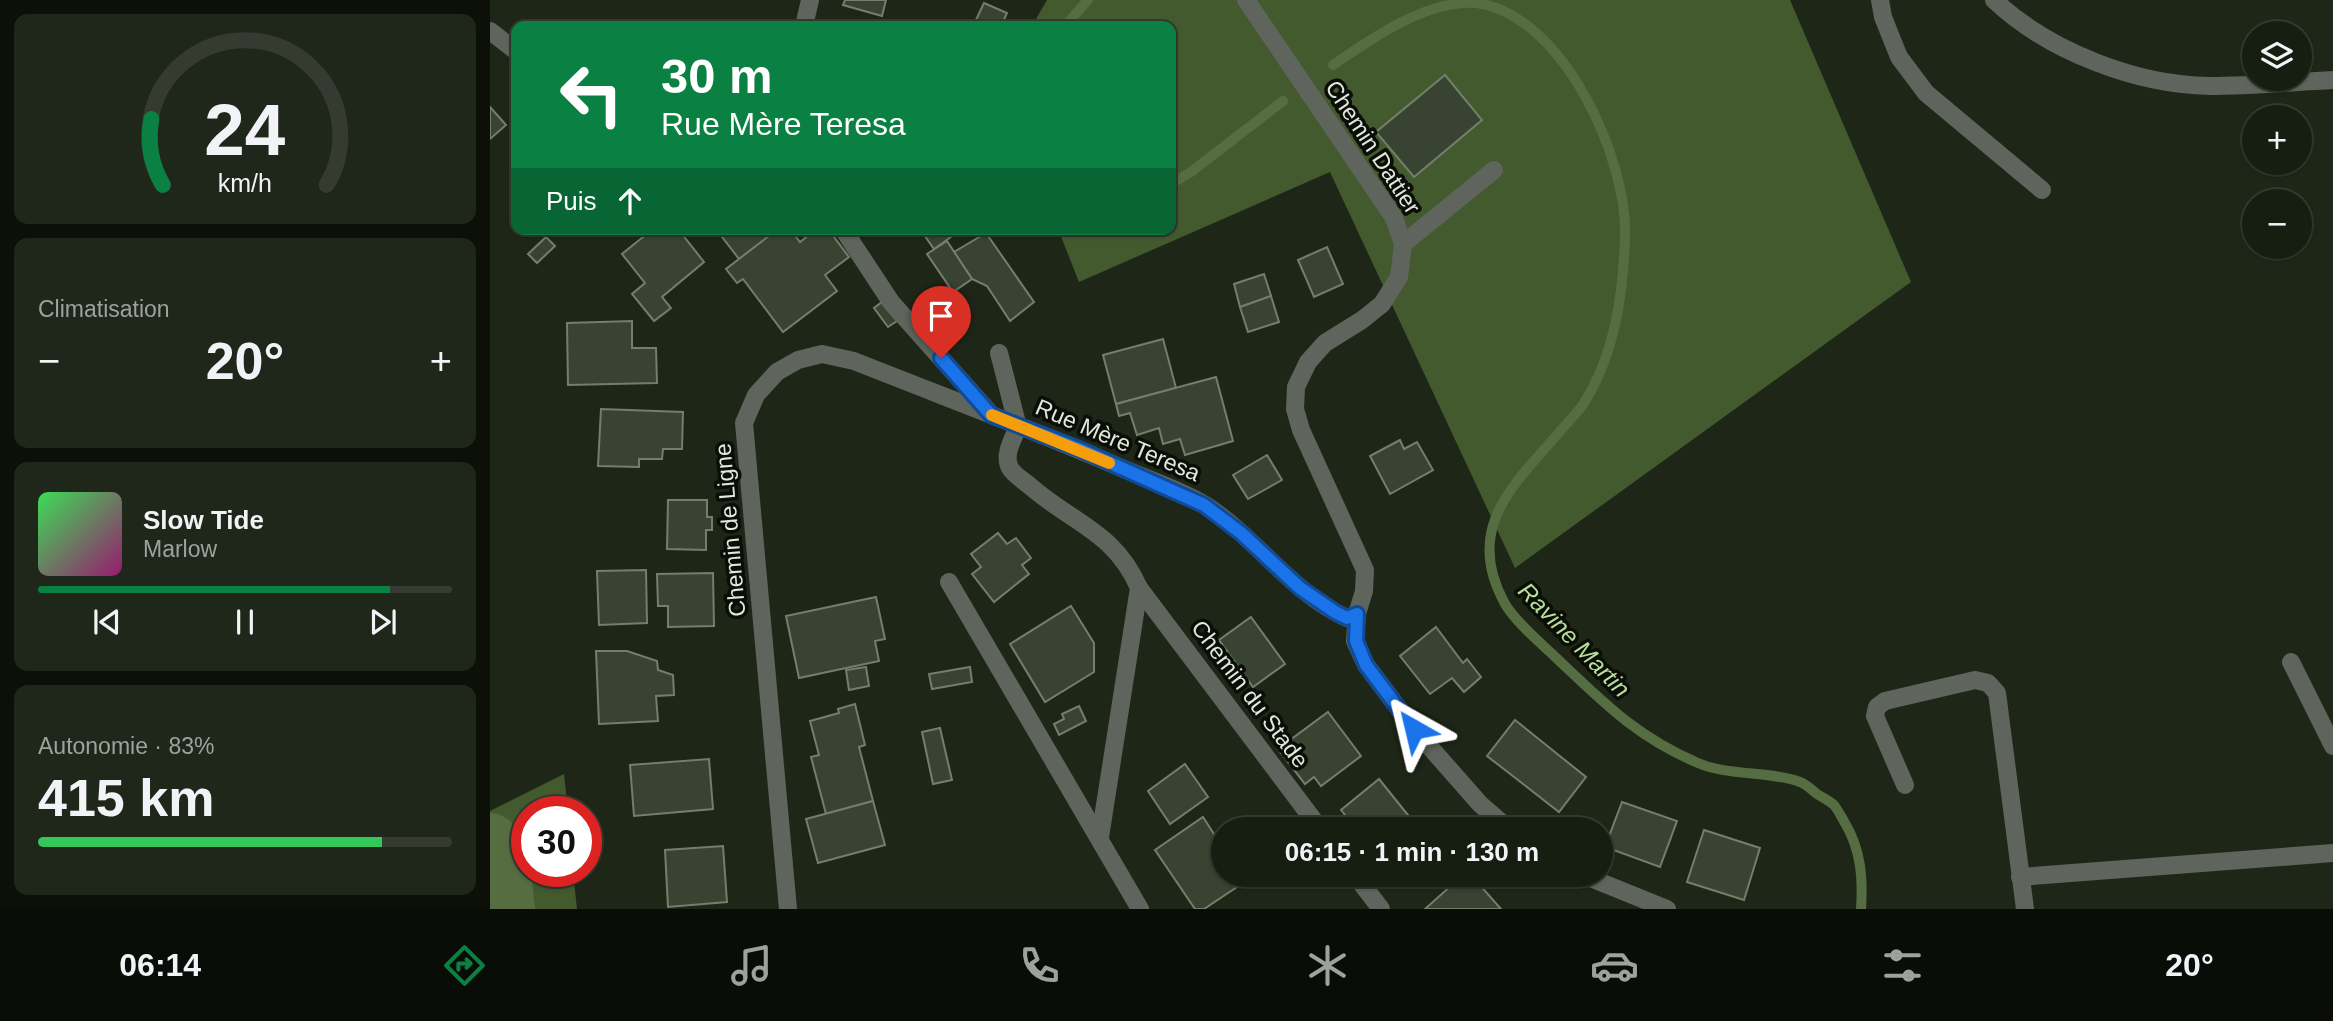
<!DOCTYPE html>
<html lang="fr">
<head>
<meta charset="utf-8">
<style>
	body { margin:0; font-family:Arial,sans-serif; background:#1f261a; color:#f1f3f6; height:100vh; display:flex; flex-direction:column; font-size:26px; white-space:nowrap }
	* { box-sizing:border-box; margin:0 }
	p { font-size:23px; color:#9ea29f }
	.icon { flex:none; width:38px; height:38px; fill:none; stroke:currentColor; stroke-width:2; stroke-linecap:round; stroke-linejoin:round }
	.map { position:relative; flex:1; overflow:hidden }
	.sheet { display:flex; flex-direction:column; gap:14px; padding:14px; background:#0c1009; width:490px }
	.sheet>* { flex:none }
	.guide { position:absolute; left:21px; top:21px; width:665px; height:214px; border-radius:14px; box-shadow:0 2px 5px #0004,0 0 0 2px #353b31; background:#0b8043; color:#fff; overflow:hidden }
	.tools { position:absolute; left:1752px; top:21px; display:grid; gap:14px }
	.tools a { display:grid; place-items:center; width:70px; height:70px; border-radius:50%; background:#161d11; box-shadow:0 2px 5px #0004,0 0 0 2px #353b31; font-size:35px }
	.speed { position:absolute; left:21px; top:796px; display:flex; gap:14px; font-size:35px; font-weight:700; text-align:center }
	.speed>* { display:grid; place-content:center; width:91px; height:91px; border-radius:50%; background:#161d11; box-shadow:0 2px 5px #0004,0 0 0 2px #353b31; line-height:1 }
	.speed .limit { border:10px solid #d22; background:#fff; color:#111 }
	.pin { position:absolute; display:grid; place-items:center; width:60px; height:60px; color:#fff; margin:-72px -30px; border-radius:50% 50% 50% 0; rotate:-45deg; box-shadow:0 0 7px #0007 }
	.pin .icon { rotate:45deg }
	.me { position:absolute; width:77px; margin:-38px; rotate:323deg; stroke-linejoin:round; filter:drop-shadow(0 0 5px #0008) }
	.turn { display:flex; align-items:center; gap:24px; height:147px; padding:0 35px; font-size:32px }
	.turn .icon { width:91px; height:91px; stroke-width:2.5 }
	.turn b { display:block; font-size:49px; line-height:60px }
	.then { display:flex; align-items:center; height:66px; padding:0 35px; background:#0003; gap:14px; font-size:26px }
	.big { font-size:52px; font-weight:700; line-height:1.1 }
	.sheet .tile { flex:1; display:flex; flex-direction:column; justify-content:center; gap:10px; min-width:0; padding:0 24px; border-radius:14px; background:#1f261a }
	.sheet .dial { align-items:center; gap:0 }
	.dial svg { height:182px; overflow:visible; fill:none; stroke:#353b31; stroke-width:7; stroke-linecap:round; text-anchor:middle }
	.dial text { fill:#f1f3f6; stroke:none }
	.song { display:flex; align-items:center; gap:21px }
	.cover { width:84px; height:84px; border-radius:10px; background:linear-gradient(135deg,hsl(130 70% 55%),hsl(320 70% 35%)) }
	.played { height:7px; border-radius:4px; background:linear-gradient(90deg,#0b8043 85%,#353b31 85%) }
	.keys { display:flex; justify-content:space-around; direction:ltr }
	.heat { display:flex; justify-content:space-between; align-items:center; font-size:38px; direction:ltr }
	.charge { height:10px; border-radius:5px; background:linear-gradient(90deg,#34c759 83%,#353b31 0) }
	.trip { position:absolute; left:721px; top:817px; width:402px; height:70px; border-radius:35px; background:#161d11; box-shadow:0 2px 5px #0004,0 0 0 2px #353b31; font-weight:700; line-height:70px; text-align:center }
	.tab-bar { display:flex; height:112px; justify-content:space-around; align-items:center; background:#090c07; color:#9ea29f }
	.tab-bar .icon { width:49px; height:49px }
	.tab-bar .selected { color:#0b8043 }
	.tab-bar b { font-size:32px; color:#f1f3f6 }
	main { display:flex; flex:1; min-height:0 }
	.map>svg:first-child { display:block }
</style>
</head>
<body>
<main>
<section class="sheet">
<div class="tile dial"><svg viewBox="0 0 100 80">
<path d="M14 69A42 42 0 1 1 86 69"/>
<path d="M14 69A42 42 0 0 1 9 40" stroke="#0b8043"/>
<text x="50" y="56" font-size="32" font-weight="700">24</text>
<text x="50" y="72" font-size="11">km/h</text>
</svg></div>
<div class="tile"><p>Climatisation</p>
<div class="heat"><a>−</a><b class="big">20°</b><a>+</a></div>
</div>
<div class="tile">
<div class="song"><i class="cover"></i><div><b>Slow Tide</b><p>Marlow</p></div></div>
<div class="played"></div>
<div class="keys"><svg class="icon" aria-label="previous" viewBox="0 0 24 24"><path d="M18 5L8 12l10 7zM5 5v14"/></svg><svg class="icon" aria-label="pause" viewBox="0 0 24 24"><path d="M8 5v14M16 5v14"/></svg><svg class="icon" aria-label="next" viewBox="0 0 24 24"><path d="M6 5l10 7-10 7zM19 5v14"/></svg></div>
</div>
<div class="tile"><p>Autonomie · 83%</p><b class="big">415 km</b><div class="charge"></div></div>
</section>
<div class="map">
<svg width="1843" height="909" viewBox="0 0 1843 909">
	<rect width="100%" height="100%" fill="#1e2717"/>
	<g fill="#435a2f">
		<path d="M557 0H1300L1421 282 1025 568 840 172 589 282 568 229H681V26H542Z"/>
		<path d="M74 774 78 812H37V872H83L87 909H0V811Z"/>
	</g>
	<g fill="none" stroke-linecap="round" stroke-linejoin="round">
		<g stroke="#556d41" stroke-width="10">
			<path d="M575 26 598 0"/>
			<path d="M843 65C882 38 936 0 986 3 1073 14 1138 159 1135 237 1133 295 1125 353 1094 403 1088 412 1079 421 1072 429 1026 483 973 526 1014 602 1022 618 1046 639 1060 652 1110 699 1144 736 1208 763 1237 776 1281 771 1310 782 1316 784 1322 790 1327 794 1332 797 1340 801 1344 805 1348 810 1352 818 1355 823 1371 850 1373 878 1371 909"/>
			<path d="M681 184 701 172 793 101"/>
		</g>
		<path stroke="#556d41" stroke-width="58" d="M0 842 13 882 16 909"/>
	</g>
	<g fill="#394332" stroke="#737e6b" stroke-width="2">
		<path d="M355 0H396L392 16 353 5Z"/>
		<path d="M494 3 517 13 511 26H483Z"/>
		<rect x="349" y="21" width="26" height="5"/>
		<path d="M955 75 992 120 924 177 886 132Z"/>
		<path d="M0 107 16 125 0 139Z"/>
		<path d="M163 229H188L214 262 172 297 181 308 164 321 142 294 155 283 132 254Z"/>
		<path d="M226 229H277L281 235 249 259Z"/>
		<path d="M288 229H300L310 242 326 229H338L359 257 335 275 347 291 293 332 253 279 247 283 236 269Z"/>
		<path d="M430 229H472L444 249Z"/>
		<path d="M496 233 544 302 520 321 497 286 482 279 464 252Z"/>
		<path d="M56 237 65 246 47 263 38 254Z"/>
		<path d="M457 241 482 279 463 292 437 254Z"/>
		<path d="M837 247 853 284 824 297 808 260Z"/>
		<path d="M774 274 781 296 750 307 744 284Z"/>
		<path d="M781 296 789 322 758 332 750 307Z"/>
		<path d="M392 302 407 321 398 327 384 308Z"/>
		<path d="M142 321V348H166L167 383 78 385 77 323Z"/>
		<path d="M673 339 686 388 626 404 613 355Z"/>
		<path d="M726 377 743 441 695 455 690 439 673 444 669 428 647 435 640 413 629 416 626 404Z"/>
		<path d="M111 409 193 412 192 449H173L172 459H149V467L108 466Z"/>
		<path d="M910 440 914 449 927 442 943 470 900 494 880 456Z"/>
		<path d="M777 455 792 480 758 499 743 475Z"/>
		<path d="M178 500H217V517H222V530H216V550L177 549Z"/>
		<path d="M508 533 517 544 526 538 541 558 532 565 539 574 504 602 482 574 491 567 481 554Z"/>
		<path d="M156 570 157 623 109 625 107 571Z"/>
		<path d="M223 573 224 626 178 627V606H168L167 574Z"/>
		<path d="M386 597 395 639 385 641 389 661 309 678 296 616Z"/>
		<path d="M581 606 604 643V672L555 702 520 644Z"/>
		<path d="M761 617 795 664 763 687 729 640Z"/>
		<path d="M946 627 973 663 977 659 991 677 974 692 962 678 940 694 910 656Z"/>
		<path d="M106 651H137L167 661 168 670 183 675 184 695 166 696 168 721 109 724Z"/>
		<path d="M376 667 379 686 359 690 356 670Z"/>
		<path d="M480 667 482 682 442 689 439 674Z"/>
		<path d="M365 704 375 745 369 747 383 801 336 814 321 757 329 755 320 721 349 713 348 709Z"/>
		<path d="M589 706 596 721 569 735 564 724 574 719 572 714Z"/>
		<path d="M838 712 871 756 831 786 824 777 815 784 788 749Z"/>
		<path d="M1025 720 1096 777 1069 812 997 756Z"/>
		<path d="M450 728 462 780 443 784 432 732Z"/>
		<path d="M219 759 223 809 144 816 140 765Z"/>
		<path d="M695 764 718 797 680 824 658 791Z"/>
		<path d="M889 779 926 825 921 830H867L851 810Z"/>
		<path d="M383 801 395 845 328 863 316 819Z"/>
		<path d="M1132 802 1187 821 1170 867 1115 847Z"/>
		<path d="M713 817 733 848V875H765L714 909H705L665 850Z"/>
		<path d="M1214 830 1270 848 1254 900 1197 882Z"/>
		<path d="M233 846 237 902 178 907 175 850Z"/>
		<path d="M973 875H981L1011 909H935Z"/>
	</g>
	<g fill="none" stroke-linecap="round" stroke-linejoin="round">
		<g stroke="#5f645c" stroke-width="18">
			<path d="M756 0 904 218 913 244 909 277 892 304 872 320 835 343 818 362 806 387 805 409 811 430 875 570 874 591 867 614 865 641 876 665 924 729 990 804 1020 830"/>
			<path d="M1390 0 1393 17 1409 57 1436 93 1552 190"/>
			<path d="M1504 0C1558 51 1646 85 1720 86 1760 86 1802 82 1843 80"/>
			<path d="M314 26 320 0"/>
			<path d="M0 31 26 51"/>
			<path d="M353 229 401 302 499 412"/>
			<path d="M913 244 1004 170"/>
			<path d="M509 353 528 427"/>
			<path d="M528 427C523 439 513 455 520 468 523 474 534 481 540 486 582 523 625 532 649 588L610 837"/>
			<path d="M459 582 650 909"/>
			<path d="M649 588 831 830"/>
			<path d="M1801 662 1843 746"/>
			<path d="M1415 785 1385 716 1387 707 1395 701 1485 680 1498 683 1507 693 1535 909"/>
			<path d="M865 875 891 909"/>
			<path d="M1093 875 1177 909"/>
			<path d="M1530 877 1843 853"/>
			<path d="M298 909 254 423 266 395 287 372 308 360 332 354 364 361C452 396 541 429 627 466 654 478 691 490 715 505 766 537 801 593 857 618L867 614"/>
		</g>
	</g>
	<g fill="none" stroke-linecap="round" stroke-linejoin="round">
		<g stroke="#114b97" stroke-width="18">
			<path id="route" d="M451 358 501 415 589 449 714 505 751 533 810 588 845 612 857 618 867 614 866 641 876 665 924 729"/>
		</g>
		<use href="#route" stroke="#1a73e8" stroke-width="12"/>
		<path stroke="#f59e0b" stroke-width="12" d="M502 415 619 463"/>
	</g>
	<g text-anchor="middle" stroke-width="7" stroke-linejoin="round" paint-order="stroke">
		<g font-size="23" fill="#e1e8dd" stroke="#0a0e07">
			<text transform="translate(883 147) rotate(57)" y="8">Chemin Dattier</text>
			<text transform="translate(628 440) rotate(23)" y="8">Rue Mère Teresa</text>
			<text transform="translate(240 530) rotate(-95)" y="8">Chemin de Ligne</text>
			<text transform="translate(760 694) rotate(53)" y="8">Chemin du Stade</text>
		</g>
		<g font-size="24" font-style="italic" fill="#b7de99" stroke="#0a0e07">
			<text transform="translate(1084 640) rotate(46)" y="8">Ravine Martin</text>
		</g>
	</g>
</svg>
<div class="tools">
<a><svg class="icon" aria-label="layers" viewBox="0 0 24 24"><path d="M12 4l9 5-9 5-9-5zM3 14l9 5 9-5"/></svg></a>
<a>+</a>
<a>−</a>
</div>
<div class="speed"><div class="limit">30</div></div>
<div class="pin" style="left:451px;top:358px;background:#d93025"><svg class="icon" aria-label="arrive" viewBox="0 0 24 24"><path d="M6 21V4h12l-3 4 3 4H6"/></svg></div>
<svg class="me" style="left:924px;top:729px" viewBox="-20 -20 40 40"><path d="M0-17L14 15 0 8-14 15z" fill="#1a73e8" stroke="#fff" stroke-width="4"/></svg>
<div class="trip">06:15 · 1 min · 130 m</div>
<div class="guide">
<div class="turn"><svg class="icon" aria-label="left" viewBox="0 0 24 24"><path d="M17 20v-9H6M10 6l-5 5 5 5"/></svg><div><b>30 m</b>Rue Mère Teresa</div></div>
<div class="then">Puis<svg class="icon" aria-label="ahead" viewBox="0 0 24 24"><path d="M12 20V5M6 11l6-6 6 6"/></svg></div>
</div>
</div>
</main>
<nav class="tab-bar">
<b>06:14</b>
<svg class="icon selected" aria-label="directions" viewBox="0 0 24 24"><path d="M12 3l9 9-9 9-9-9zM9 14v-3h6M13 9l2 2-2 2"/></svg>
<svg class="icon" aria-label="music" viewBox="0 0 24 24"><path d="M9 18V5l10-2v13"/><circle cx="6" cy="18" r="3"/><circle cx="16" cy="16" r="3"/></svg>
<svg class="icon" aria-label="phone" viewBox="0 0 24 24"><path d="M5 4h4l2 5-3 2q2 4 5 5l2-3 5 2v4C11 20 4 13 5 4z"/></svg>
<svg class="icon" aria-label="climate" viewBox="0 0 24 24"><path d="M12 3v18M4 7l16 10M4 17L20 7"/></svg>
<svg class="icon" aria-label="car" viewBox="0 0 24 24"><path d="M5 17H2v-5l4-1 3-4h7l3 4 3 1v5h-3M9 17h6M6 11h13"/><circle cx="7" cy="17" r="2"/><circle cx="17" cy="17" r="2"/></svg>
<svg class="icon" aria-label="filters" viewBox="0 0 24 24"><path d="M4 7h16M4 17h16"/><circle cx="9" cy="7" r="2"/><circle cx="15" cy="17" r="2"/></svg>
<b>20°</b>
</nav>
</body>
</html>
